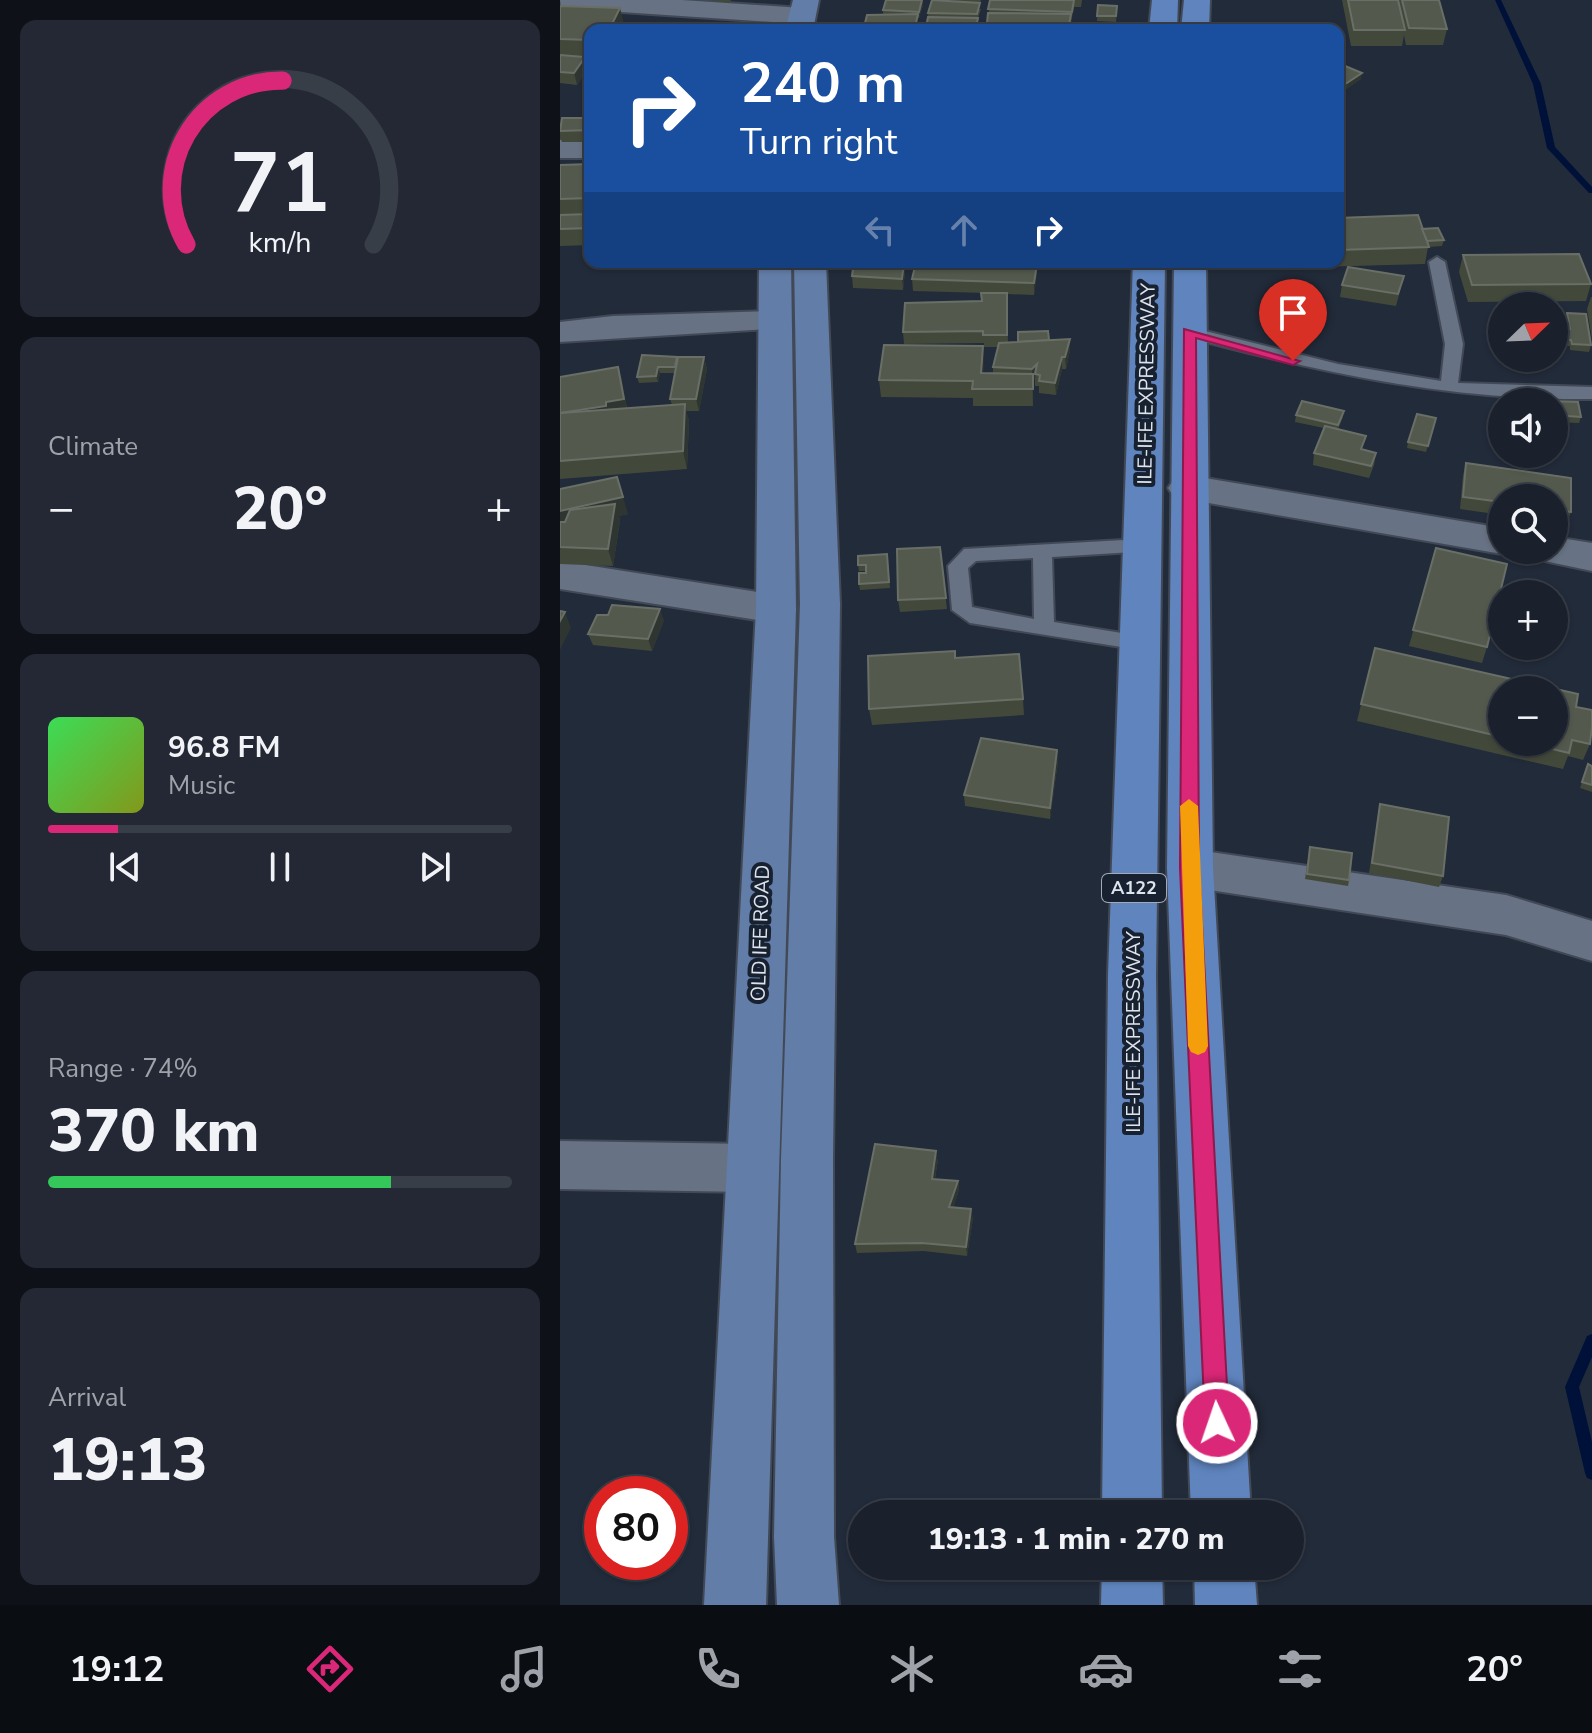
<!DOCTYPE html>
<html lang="en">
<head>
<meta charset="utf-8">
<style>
	body { margin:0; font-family:"Nunito Sans",sans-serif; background:#232834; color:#f1f3f6; height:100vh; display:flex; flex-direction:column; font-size:30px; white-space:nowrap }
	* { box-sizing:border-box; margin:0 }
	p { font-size:26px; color:#9fa3a9 }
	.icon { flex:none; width:44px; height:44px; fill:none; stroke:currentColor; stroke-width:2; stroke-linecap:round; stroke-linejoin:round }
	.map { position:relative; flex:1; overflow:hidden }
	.drawer { display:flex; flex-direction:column; gap:20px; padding:20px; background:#0e1218; width:560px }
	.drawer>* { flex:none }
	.banner { position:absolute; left:24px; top:24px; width:760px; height:244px; border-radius:16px; box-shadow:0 2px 6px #0004,0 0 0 2px #383e48; background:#1a4fa0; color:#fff; overflow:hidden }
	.needle { width:52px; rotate:67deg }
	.tools { position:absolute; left:928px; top:292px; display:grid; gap:16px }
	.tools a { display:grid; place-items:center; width:80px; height:80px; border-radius:50%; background:#1a202c; box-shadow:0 2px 6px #0004,0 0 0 2px #383e48; font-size:40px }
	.speed { position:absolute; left:24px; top:1476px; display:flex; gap:16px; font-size:40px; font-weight:700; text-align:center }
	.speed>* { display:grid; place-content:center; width:104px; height:104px; border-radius:50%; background:#1a202c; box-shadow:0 2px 6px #0004,0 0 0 2px #383e48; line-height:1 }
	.speed .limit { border:12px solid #d22; background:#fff; color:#111 }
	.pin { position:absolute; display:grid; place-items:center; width:68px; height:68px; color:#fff; margin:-82px -34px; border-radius:50% 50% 50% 0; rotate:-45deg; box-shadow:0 0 8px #0007 }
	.pin .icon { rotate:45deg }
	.me { position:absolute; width:88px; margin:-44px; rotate:357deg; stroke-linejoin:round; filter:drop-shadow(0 0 6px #0008) }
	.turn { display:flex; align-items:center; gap:28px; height:168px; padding:0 24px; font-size:36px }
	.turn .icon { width:104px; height:104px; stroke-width:2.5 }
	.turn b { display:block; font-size:56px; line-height:68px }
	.lanes { display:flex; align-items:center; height:76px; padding:0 24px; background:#0003; justify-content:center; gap:40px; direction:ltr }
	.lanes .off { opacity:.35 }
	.big { font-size:60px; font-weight:800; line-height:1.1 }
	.drawer .tile { flex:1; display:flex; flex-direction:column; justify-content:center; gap:12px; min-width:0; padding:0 28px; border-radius:16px; background:#232834 }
	.drawer .dial { align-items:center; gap:0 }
	.dial svg { height:208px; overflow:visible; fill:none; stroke:#383e48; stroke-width:7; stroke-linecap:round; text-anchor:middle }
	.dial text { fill:#f1f3f6; stroke:none }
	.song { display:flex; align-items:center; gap:24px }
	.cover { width:96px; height:96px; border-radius:12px; background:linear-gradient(135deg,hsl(130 70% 55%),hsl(70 70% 35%)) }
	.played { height:8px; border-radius:4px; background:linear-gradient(90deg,#db2777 15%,#383e48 15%) }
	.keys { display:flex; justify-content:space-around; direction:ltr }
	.heat { display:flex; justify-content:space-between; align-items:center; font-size:44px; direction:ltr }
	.charge { height:12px; border-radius:6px; background:linear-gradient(90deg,#34c759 74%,#383e48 0) }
	.trip { position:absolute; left:288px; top:1500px; width:456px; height:80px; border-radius:40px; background:#1a202c; box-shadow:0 2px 6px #0004,0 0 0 2px #383e48; font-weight:800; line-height:80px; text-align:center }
	.tab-bar { display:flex; height:128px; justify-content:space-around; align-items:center; background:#0a0d12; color:#9fa3a9 }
	.tab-bar .icon { width:56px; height:56px }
	.tab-bar .selected { color:#db2777 }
	.tab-bar b { font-size:36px; color:#f1f3f6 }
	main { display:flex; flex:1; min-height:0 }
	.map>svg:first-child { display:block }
</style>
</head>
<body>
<main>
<section class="drawer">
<div class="tile dial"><svg viewBox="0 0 100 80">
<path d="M14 69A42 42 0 1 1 86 69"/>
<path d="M14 69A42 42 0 0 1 51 6" stroke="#db2777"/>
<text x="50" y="56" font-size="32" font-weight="700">71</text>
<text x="50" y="72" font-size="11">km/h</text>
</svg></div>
<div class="tile"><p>Climate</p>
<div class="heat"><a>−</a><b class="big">20°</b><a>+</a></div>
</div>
<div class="tile">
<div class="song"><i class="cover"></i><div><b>96.8 FM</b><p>Music</p></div></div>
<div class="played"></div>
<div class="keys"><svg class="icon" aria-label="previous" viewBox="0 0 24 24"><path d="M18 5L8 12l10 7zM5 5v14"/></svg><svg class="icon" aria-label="pause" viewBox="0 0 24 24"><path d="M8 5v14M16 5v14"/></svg><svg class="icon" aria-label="next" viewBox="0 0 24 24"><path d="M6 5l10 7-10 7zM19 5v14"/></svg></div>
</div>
<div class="tile"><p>Range · 74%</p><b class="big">370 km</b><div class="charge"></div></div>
<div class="tile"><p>Arrival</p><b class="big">19:13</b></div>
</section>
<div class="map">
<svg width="1032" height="1605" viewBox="0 0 1032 1605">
	<rect width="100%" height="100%" fill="#222b3a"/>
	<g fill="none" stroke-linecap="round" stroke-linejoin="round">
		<g fill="#001139" fill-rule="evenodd">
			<path d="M935 0H941L981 84 995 147 1032 187V193H1029L987 148 973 84Z"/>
			<path d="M1032 1334V1357L1019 1387 1032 1442V1480L1027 1478 1025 1473 1005 1387 1027 1336Z"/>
		</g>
		<g stroke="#424956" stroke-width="4">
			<g id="lane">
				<path d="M877 257 885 262 903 344 898 383 1032 387V399C891 401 758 372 623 336L621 332 629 327 778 364 881 381 885 344 869 262Z"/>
				<path d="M582 539 592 546 589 551 492 557 494 622 580 636 590 643 587 648 580 650 410 623 392 610 388 566 404 549ZM473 558 474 619 412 607 408 568 416 561Z"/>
			</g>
		</g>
		<g stroke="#424956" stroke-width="4">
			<g id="street">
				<path d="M0 0H122L242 8 252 10 255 16 252 22 242 24 1 8Z"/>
				<rect x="0" y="140" width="30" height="18"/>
				<path d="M213 311 225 314 230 321 225 328 0 342V322L53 316Z"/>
				<path d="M627 475 942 528V550H956L942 554 614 497 608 488 614 479Z"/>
				<path d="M994 537 1032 543V571L980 560 975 550H994Z"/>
				<path d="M0 561 216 595 230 599 236 609 230 619 216 623 0 589Z"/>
				<path d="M630 849 946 895 1032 921V961L946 935 630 887 614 881 607 868 614 855Z"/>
				<path d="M0 1141 190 1144 208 1151 216 1168 208 1185 190 1192 0 1189Z"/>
			</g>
		</g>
		<g stroke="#424956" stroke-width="4">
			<g id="primary">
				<path d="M233 0H259L253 30H225Z"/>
				<path d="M199 262H231L236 609 206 1605H144L196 609Z"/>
				<path d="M234 262H266L280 604 273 1159 274 1537 279 1605H217L214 1537 221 1159 240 604Z"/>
			</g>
		</g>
		<g stroke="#424956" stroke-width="4">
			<g id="highway">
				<path d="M592 0H618L617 30H589Z"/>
				<path d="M624 0H650L649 30H621Z"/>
				<path d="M573 262H605L596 975 602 1514H542L548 975Z"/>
				<path d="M614 262H646L653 868 691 1514H631L607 868Z"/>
				<path d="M542 1566H602L603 1605H541Z"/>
				<path d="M634 1566H694L697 1605H635Z"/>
			</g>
		</g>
		<use href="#lane" fill="#677284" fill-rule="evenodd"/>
		<use href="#street" fill="#677284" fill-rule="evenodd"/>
		<use href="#primary" fill="#627da7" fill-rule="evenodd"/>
		<use href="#highway" fill="#5f84be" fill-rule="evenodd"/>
	</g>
	<g fill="#43493a" fill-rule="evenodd">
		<path d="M151 0H171L169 3Z"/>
		<path d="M378 0H421L420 3Z"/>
		<path d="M430 0H522L521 7H514L510 28 427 29Z"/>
		<path d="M782 0H879L887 29 883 45H846L844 35 842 46H791Z"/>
		<path d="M363 5 359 18H358L356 30H302L305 23 323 15V10Z"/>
		<path d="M538 5 557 6 556 22 537 21Z"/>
		<path d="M0 6 64 24 30 30V56H11L25 57 28 68 17 85 0 83Z"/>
		<path d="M421 9 418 18 417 30H363H366L368 13Z"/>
		<path d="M778 63 801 79 786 89 778 86Z"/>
		<path d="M30 118V142H2L0 137V124Z"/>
		<path d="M30 164V245L0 246V165Z"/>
		<path d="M778 218 862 229 884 240 882 246 868 247 865 264 756 267 755 262H778Z"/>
		<path d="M903 255 1031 284 1026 301 908 302 899 272Z"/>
		<path d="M279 262H485L484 269H477L474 295 447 294 448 343 510 339V350L506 369H502L496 395 479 393V386H475V379L473 380V406H413V398L321 397 319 380 423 346V373L433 374V367L438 347H424V343L344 344 343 332 422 301 427 293 353 291 352 279 355 265H345V272L343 290 293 288 292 276 294 263H280Z"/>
		<path d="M844 276 836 306 780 297 782 285Z"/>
		<path d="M1031 297H1032V339L1027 309Z"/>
		<path d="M1007 313 1031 345 1029 352 1010 350V346L994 345V328L1007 329 1005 319Z"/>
		<path d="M117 357 118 360 144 357 147 369 139 411H126L129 421 127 469 0 479V377L58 367 67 408 112 405 110 399 115 373H100L98 382 79 383 77 377Z"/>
		<path d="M994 402 1021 417 1019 423 994 422Z"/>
		<path d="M736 415 783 417 778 429 803 450 816 453 814 465 809 478 753 465 754 453 764 428 735 422Z"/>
		<path d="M876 418 866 452 847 448 848 442Z"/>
		<path d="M906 463 1011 478V512L1006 524 994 522V498H942V515L900 509 903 475Z"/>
		<path d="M0 489 68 514 59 516 60 521 53 566 0 564Z"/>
		<path d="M380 547 387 609 340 612 338 600Z"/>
		<path d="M876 548 927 647 922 663 849 646Z"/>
		<path d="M328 560 330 588 300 590 299 584 306 571H299L298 565Z"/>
		<path d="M104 620 92 651 33 645 28 634Z"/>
		<path d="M815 648 1016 707 1030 744 1023 760 1008 756 1003 769 797 721ZM942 690 994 742H942Z"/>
		<path d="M395 658 463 699 464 715 312 725 309 709Z"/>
		<path d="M498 761 490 819 405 806 404 795Z"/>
		<path d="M1028 764 1032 766V792L1020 788Z"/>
		<path d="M820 804 883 876 879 887 809 873 818 815Z"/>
		<path d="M749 852 789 880 788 886 745 879Z"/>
		<path d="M378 1160 375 1179 398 1181 399 1190 393 1208 413 1218 407 1256 364 1251 297 1253 295 1244Z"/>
	</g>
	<g fill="#2f3632">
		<path d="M363 0V5L359 18V12Z"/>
		<path d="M60 8 64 24 61 30H49Z"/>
		<path d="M25 57 28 68 17 85 14 73Z"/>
		<path d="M802 73 801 79 786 89 787 83Z"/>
		<path d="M344 262 345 272 343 290 342 279Z"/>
		<path d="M477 264V276L474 295V283Z"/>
		<path d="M510 339V350L506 369 505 357Z"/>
		<path d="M423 346 424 363 422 391 421 373Z"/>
		<path d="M144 357 147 369 139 411 136 399Z"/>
		<path d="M502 357V369L496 395 495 383Z"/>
		<path d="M477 364 475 379 473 380V406L472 369Z"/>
		<path d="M58 367 62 379 67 411 0 414 46 402Z"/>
		<path d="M98 367 100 373 98 382 96 376Z"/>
		<path d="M125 404 129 421 127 469 123 451Z"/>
		<path d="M57 477 68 514 59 516 60 521 53 566 48 549 0 530V511Z"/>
		<path d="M100 609 104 620 92 651 88 639Z"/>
		<path d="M5 612 11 628 0 650V621Z"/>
		<path d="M497 750 498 761 490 819V808Z"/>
		<path d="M376 1151 378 1160 373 1188 372 1179Z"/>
		<path d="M398 1181 399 1190 391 1216 389 1207Z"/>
		<path d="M411 1209 413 1218 407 1256 406 1247Z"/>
	</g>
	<g fill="#53594d" stroke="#696f66" stroke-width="2">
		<path d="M326 0H362L359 12 323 10Z"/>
		<path d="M372 0 420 3 417 14 368 13Z"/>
		<path d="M430 0H514L512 12 428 9Z"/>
		<path d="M788 0H838L845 30H794Z"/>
		<path d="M842 0H879L887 29 849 28Z"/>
		<path d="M538 5 557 6 556 16H537Z"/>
		<path d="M0 6 60 8 49 30H30V40L0 39Z"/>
		<path d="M428 13 511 14 509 25 427 23Z"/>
		<path d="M358 14 355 27 305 23 307 15Z"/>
		<path d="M368 17 418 18 416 28 366 27Z"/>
		<path d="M303 23 353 27V30H302Z"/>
		<path d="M514 28 515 30H424V29Z"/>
		<path d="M0 55 25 57 14 73 0 72Z"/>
		<path d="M778 63 802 73 787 83 778 80Z"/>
		<path d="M2 118H30V130L0 131Z"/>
		<path d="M30 164V198L0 199V165Z"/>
		<path d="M30 214V228L0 229V215Z"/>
		<path d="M858 215 869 247 778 250V218Z"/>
		<path d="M878 228 884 240 867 241 862 229Z"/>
		<path d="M1019 254 1031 284 912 285 903 255Z"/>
		<path d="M294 262H344L342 279 292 276Z"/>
		<path d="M356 262H451L477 264 474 283 352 279Z"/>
		<path d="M788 267 844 276 838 294 782 285Z"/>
		<path d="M421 293H447V335H423V331L343 332 345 303 422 301Z"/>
		<path d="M1007 313 1026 314 1031 345 1012 344 1011 340 994 339V328L1010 329Z"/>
		<path d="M488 331 489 340 458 342V332Z"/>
		<path d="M510 339 505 357H502L495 383 479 381 480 375 475 374 477 364 472 369 433 367 439 343Z"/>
		<path d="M324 345 423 346 421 373 473 374V389H412L413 381 319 380Z"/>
		<path d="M82 355 117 357 115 367H98L96 376 77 377Z"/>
		<path d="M118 357H144L136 399H110Z"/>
		<path d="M58 367 64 399 46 402V406L0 413V377Z"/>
		<path d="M742 401 784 411 778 425 736 415Z"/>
		<path d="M989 401 1018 402 1021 417 994 415V402Z"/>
		<path d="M125 404 123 451 0 461V413Z"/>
		<path d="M857 414 876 418 868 446 848 442Z"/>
		<path d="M765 426 806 436 801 449 816 453 811 466 754 453Z"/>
		<path d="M906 463 1011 478V512L994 510V498H942V502L903 497Z"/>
		<path d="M57 477 63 497 0 511V489Z"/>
		<path d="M55 504 48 549 0 547V522H5L10 510Z"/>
		<path d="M380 547 386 598 338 600 337 549Z"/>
		<path d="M876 548 947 564 927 647 853 630Z"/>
		<path d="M327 554 329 582 299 584V573H306V565H298V556Z"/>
		<path d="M52 605 100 609 88 639 28 634 37 615H48Z"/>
		<path d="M0 611 5 612 0 621Z"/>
		<path d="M815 648 1018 694 1016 707 1032 710V726L1030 744 1012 740 1009 753 963 742H994V690H942V737L801 704Z"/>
		<path d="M395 651V658L459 654 463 699 309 709 308 656Z"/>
		<path d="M421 738 497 750 490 808 404 795Z"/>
		<path d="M1028 764 1032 766V785L1022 782Z"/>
		<path d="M820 804 889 817 883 876 812 863Z"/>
		<path d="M750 847 792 853 789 880 747 874Z"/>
		<path d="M315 1144 376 1151 372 1179 398 1181 389 1207 411 1209 406 1247 362 1243 295 1244Z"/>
	</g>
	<path fill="#db2777" stroke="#8e194d" stroke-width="2" d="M624 329 740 361 733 365 636 338 639 868 669 1423 665 1432 657 1435 648 1432 645 1423 620 868Z"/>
	<path fill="#f59e0b" d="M629 799 638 806 648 1046 645 1052 638 1055 631 1052 628 1046 620 806Z"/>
	<g text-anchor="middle" stroke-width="8" stroke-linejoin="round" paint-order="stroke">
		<rect fill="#182130" stroke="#a2aab5" stroke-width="2" x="542" y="874" width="64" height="28" rx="6"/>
		<g font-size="18" font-weight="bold" fill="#dde4ee">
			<text x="574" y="894">A122</text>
		</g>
		<g font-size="20" fill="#dde4ee" stroke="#182130">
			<text transform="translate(586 384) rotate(-89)" y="7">ILE-IFE EXPRESSWAY</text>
			<text transform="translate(200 933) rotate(-88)" y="7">OLD IFE ROAD</text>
			<text transform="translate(573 1032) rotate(-90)" y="7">ILE-IFE EXPRESSWAY</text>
		</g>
	</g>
</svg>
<div class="tools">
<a><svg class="needle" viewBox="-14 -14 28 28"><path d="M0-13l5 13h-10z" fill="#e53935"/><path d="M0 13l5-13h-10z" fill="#9fa3a9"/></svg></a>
<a><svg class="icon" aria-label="sound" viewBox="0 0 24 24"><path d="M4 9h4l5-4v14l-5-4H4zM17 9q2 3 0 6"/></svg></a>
<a><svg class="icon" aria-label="search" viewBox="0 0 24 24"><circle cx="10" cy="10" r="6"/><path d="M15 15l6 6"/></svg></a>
<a>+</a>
<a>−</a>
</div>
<div class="speed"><div class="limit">80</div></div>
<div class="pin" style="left:733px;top:361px;background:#d93025"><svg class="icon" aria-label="arrive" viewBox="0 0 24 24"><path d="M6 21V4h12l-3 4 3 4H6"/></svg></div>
<svg class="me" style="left:657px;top:1423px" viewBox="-20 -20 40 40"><circle r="17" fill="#db2777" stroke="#fff" stroke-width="3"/><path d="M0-11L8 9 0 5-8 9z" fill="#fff"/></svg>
<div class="trip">19:13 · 1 min · 270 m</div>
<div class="banner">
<div class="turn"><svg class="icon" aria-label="right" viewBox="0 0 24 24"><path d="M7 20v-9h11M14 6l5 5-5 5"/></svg><div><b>240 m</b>Turn right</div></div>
<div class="lanes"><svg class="icon off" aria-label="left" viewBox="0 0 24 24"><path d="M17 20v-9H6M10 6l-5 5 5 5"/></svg><svg class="icon off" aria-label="ahead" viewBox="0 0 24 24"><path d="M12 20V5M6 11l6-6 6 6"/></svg><svg class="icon" aria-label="right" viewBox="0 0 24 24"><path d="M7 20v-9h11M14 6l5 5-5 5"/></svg></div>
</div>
</div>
</main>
<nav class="tab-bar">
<b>19:12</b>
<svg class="icon selected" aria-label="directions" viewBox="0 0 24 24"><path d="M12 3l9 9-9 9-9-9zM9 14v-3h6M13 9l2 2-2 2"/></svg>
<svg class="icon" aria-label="music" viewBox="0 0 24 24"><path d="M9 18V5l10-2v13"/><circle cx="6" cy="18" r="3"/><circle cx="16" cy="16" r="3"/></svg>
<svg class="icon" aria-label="phone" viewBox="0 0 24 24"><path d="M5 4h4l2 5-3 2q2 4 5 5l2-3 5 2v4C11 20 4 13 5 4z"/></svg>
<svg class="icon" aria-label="climate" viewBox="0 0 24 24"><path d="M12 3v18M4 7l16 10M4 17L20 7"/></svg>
<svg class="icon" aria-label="car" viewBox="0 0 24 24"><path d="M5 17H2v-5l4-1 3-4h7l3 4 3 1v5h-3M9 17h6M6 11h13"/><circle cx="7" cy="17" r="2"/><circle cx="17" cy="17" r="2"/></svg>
<svg class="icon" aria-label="filters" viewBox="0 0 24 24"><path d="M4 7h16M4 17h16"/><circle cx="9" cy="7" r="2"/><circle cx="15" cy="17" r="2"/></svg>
<b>20°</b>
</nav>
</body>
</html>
